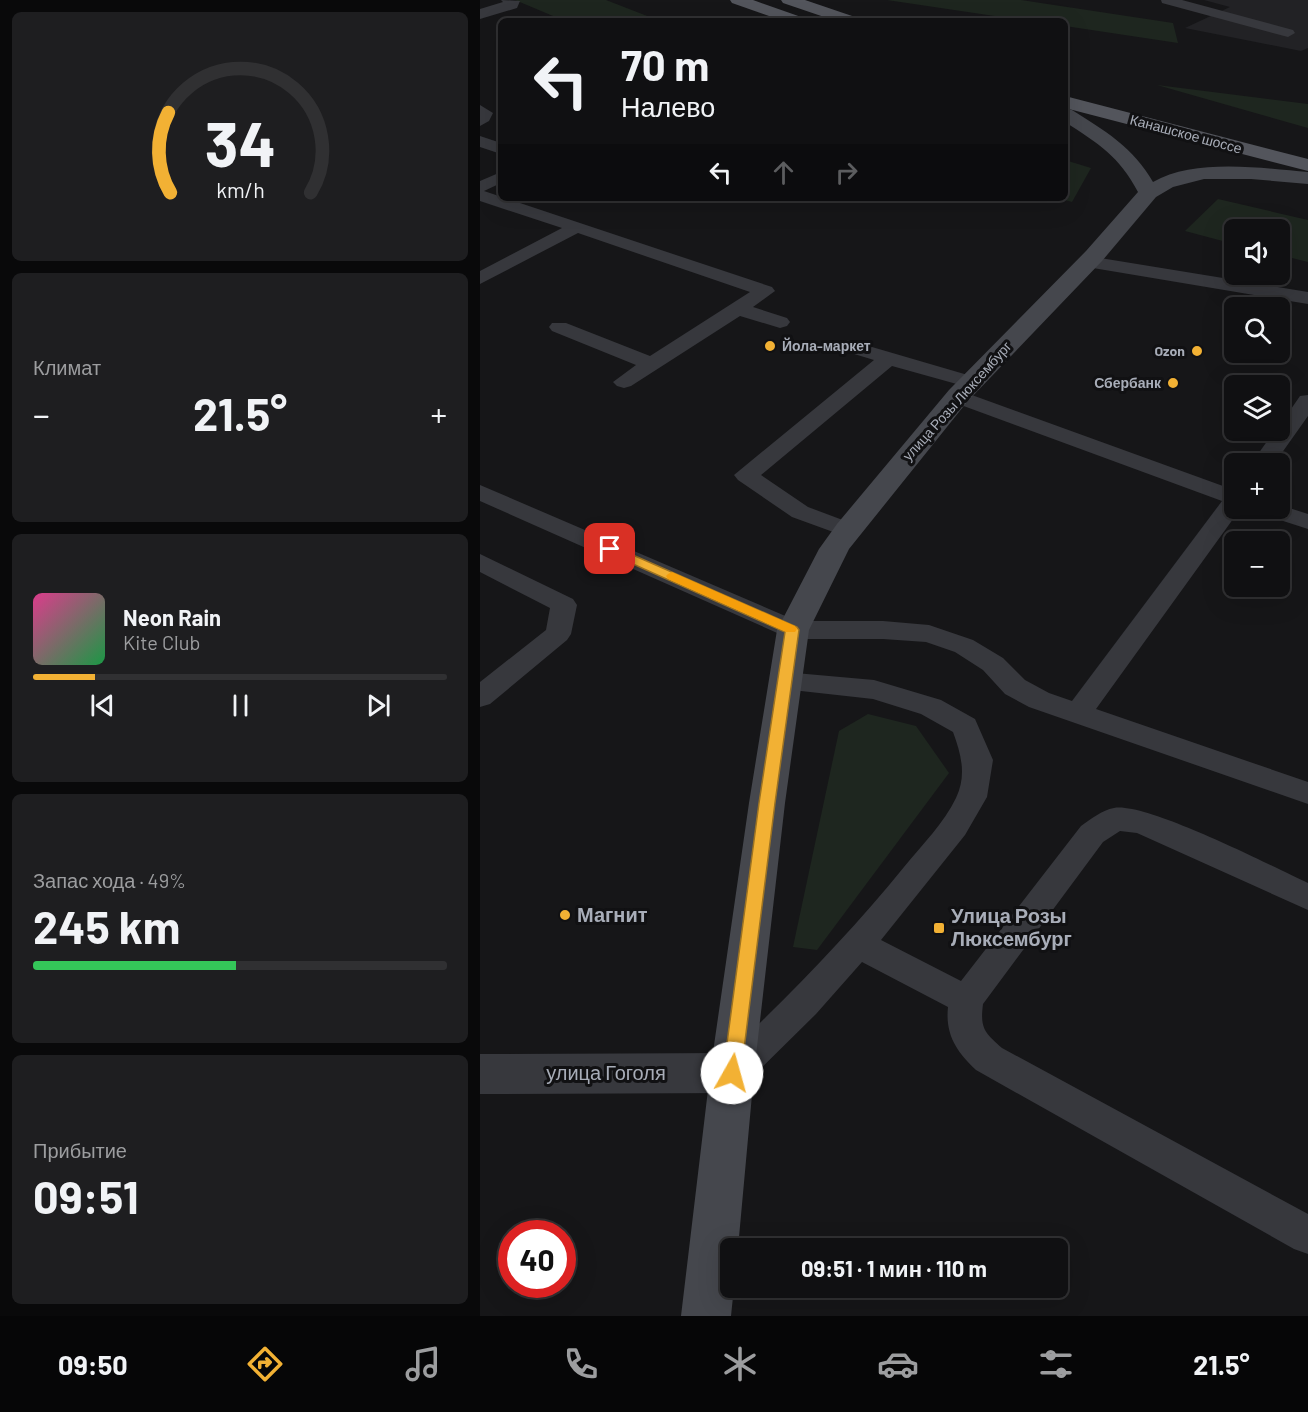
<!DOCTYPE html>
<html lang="ru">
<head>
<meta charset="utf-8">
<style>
	body { margin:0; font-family:Barlow,sans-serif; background:#1e1e20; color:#f1f3f6; height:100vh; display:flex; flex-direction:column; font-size:22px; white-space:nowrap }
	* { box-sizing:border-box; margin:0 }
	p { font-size:20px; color:#9c9d9f }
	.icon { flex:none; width:33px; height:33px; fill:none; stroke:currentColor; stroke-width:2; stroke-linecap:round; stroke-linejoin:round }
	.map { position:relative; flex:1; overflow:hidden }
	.side { display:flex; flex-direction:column; gap:12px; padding:12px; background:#09090a; width:480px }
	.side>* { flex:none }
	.hud { position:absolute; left:18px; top:18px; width:570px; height:183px; border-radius:9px; box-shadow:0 6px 24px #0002,0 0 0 2px #303032; background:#101012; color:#f1f3f6; overflow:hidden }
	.controls { position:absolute; left:744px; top:219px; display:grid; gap:12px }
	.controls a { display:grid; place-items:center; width:66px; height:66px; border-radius:9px; background:#101012; box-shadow:0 6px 24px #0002,0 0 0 2px #303032; font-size:30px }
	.speed { position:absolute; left:18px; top:1220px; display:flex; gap:12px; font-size:30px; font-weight:700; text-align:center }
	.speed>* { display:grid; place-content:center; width:78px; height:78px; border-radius:50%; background:#101012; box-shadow:0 6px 24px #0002,0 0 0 2px #303032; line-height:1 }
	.speed .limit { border:9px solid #d22; background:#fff; color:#111 }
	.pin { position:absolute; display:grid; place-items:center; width:51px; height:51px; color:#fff; margin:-26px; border-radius:12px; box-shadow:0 3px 9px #0006 }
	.me { position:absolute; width:66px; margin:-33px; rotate:7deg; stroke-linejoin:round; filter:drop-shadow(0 0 4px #0008) }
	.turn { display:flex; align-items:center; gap:21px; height:126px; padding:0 24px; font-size:27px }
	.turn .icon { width:78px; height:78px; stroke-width:2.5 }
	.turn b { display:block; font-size:42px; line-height:51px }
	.lanes { display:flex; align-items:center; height:57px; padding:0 24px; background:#0003; justify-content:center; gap:30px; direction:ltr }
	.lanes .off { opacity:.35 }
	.big { font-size:45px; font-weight:700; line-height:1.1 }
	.side .widget { flex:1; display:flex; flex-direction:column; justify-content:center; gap:9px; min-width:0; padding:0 21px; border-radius:9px; background:#1e1e20 }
	.side .dial { align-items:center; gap:0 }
	.dial svg { height:156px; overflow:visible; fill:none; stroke:#303032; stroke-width:7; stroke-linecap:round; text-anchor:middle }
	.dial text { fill:#f1f3f6; stroke:none }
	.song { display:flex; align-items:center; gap:18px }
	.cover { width:72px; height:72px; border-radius:9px; background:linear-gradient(135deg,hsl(330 70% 55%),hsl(140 70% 35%)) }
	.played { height:6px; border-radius:3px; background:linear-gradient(90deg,#f2b134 15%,#303032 15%) }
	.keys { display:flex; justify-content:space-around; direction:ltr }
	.heat { display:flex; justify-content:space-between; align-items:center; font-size:33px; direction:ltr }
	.charge { height:9px; border-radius:4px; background:linear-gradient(90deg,#34c759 49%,#303032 0) }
	.trip { position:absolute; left:240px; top:1238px; width:348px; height:60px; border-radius:9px; background:#101012; box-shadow:0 6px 24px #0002,0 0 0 2px #303032; font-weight:700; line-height:60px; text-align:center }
	.tab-bar { display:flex; height:96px; justify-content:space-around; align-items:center; background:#060607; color:#9c9d9f }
	.tab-bar .icon { width:42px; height:42px }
	.tab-bar .current { color:#f2b134 }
	.tab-bar b { font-size:27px; color:#f1f3f6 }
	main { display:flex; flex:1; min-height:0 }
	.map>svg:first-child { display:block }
</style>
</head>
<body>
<main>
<section class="side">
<div class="widget dial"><svg viewBox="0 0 100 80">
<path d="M14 69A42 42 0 1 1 86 69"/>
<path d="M14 69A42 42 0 0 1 13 28" stroke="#f2b134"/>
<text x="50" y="56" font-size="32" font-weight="700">34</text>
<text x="50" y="72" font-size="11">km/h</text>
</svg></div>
<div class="widget"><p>Климат</p>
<div class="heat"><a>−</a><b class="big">21.5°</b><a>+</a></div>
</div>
<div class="widget">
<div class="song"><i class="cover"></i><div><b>Neon Rain</b><p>Kite Club</p></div></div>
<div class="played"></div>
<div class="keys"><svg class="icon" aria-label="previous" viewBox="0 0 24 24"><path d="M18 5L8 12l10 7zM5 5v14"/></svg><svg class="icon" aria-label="pause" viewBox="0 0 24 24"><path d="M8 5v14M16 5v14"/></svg><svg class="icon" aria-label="next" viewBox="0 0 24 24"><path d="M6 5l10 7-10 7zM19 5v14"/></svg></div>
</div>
<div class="widget"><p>Запас хода · 49%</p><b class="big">245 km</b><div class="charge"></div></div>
<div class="widget"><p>Прибытие</p><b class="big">09:51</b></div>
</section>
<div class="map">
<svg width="828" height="1316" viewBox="0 0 828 1316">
	<rect width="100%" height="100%" fill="#161618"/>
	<path fill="#222225" d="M724 0H828V48L821 51 705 28 750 7Z"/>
	<g fill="#1e261f">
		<path d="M35 0H126L180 21H85Z"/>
		<path d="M407 0H541L693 23 698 43 585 26V21H548Z"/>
		<path d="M677 85 828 104V128Z"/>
		<path d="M585 160 611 168 592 202 578 198H585Z"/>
		<path d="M738 199 828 220V262L800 255V230H754V244L705 231Z"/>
		<path d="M388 714 436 726 469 773 337 950 313 947 359 731Z"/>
	</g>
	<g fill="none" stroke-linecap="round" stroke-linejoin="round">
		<g fill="#37383d" fill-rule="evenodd">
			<path d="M681 0H702L813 30 815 33 808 37 682 3Z"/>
			<path d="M0 105 13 113 9 121 0 126Z"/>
			<path d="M0 136 21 143V154L0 147Z"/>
			<path d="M21 172V183L4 191 292 287 295 291 273 307 307 318 310 322 307 326 300 328 260 316 151 386 144 388 137 386 133 382 156 365 72 331 69 327 72 323H86L170 356 270 292 98 233 0 284V271L82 228 0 201V181Z"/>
			<path d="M608 256 828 292V304L601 266 599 262 601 258Z"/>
			<path d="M368 340 498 378 502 382 498 386 491 388 412 366 281 475 328 507 376 525 379 530 376 535 367 537 312 517 258 480 254 475 394 360 361 350 358 346 361 342Z"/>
			<path d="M478 390 754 490V508H761L616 709 828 782V804L549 707 525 694 503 670 475 652 446 642 403 639H313L304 636 0 501V485L317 621H403L449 625 493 640 523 658 545 680 569 693 592 701 742 501 470 401 467 396 470 391Z"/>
			<path d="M828 395V416L794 464H771L795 430H800V425L820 396Z"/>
			<path d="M800 505 828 514V529L778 513 774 508H800Z"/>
			<path d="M0 554 93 599 97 605 91 634 87 640 10 704 0 707V682L66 630 70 608 0 572Z"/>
			<path d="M304 672 394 680 461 700 495 719 513 760 507 797 485 835 401 940 481 981 601 826C611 819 622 810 634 808 667 802 791 866 828 883V910L657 833 640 831 623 842 503 1004C500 1028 504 1032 522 1048L828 1214V1254L814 1249 496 1070C477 1052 465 1035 468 1007L382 962 336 1014 265 1084 252 1089 239 1084 234 1073 239 1062C305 1000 367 937 424 867 442 845 464 823 476 798 487 775 481 754 473 732L441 714 393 699 294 688 290 681 294 674Z"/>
		</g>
		<g fill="#37383d" fill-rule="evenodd">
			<path d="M21 0 40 1 37 8 0 19V9L23 2Z"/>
			<path d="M252 1053 268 1059 274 1073 268 1087 252 1093 0 1094V1054Z"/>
		</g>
		<path fill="#45474d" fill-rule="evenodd" d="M585 108 592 110C624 130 654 148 673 182 714 158 782 168 828 172V184L771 179H724L693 187 676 197 622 261 487 402 369 549 329 630 305 803 274 1073 258 1248H250V1287H254L251 1316H201L230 1073 269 803 297 630 339 549 357 524 469 390 606 251 658 192C639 156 619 144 585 122Z"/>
		<g fill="#53555c" fill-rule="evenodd">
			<path d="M250 0H273L324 18 326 21H303L252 3Z"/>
			<path d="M301 0H325L378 18 380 21H356L303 3Z"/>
			<path d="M585 96 828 159V171L585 108Z"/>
		</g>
	</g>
	<path fill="#f2b134" stroke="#9d7322" stroke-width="1.5" d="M130 545 317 627 319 630 295 803 261 1073 259 1079 252 1081 246 1079 243 1073 279 803 305 632 126 552 124 549 126 547Z"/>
	<path fill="#f59e0b" d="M192 572 315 626 317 629 315 632H306L188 579 186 576 188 574Z"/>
	<g fill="#f2b134" stroke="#111113" stroke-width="2">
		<circle cx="290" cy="346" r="6"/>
		<circle cx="717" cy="351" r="6"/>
		<circle cx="693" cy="383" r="6"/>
		<circle cx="85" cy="915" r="6"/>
		<rect x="453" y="922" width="12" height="12" rx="3"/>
	</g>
	<g text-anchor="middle" stroke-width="6" stroke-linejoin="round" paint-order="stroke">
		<g font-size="14" fill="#a8adb8" stroke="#111113">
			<text transform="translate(706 134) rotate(15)" y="5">Канашское шоссе</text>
			<text transform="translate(477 401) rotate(-48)" y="5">улица Розы Люксембург</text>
		</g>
		<g font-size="14" font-weight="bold" fill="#a8adb8" stroke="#111113" text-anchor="end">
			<text x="302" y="351" text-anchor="start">Йола-маркет</text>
			<text x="705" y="356">Ozon</text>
			<text x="681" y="388">Сбербанк</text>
		</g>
		<g font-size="20" font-weight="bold" fill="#a8adb8" stroke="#111113" text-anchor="start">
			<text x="97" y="922">Магнит</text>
			<text x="471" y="923">Улица Розы<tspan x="471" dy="23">Люксембург</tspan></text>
		</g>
		<g font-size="20" fill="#a8adb8" stroke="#111113">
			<text x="126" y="1080">улица Гоголя</text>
		</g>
	</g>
</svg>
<div class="controls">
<a><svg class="icon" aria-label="sound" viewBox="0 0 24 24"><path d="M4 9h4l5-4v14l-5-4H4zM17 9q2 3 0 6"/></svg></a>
<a><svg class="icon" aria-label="search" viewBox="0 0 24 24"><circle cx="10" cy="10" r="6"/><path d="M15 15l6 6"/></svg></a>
<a><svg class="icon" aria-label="layers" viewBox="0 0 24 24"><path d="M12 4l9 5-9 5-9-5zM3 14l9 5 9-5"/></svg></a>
<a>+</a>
<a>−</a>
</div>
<div class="speed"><div class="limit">40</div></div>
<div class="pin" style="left:130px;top:549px;background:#d93025"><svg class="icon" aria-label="arrive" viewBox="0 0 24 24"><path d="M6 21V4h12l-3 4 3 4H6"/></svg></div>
<svg class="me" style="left:252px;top:1073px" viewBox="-20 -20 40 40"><circle r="19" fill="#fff"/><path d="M0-13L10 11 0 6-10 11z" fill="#f2b134"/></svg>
<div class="trip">09:51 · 1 мин · 110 m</div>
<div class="hud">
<div class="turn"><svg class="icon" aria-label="left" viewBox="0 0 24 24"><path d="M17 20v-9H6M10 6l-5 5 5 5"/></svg><div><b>70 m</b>Налево</div></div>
<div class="lanes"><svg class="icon" aria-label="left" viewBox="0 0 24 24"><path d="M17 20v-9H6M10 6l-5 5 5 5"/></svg><svg class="icon off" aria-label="ahead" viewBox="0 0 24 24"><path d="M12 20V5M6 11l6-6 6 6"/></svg><svg class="icon off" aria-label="right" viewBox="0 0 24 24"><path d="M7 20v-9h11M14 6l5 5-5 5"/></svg></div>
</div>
</div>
</main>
<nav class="tab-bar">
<b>09:50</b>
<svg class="icon current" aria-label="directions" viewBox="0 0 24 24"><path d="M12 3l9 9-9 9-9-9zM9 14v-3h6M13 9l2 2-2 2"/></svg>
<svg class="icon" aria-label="music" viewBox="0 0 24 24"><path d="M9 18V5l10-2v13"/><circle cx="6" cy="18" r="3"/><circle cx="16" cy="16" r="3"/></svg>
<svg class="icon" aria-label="phone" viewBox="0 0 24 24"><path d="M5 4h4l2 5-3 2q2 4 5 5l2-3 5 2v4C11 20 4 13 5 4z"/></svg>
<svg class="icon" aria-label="climate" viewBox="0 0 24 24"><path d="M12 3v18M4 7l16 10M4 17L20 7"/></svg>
<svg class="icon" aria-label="car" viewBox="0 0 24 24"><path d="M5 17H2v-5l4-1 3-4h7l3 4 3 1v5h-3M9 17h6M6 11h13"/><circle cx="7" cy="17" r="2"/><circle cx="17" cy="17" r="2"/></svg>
<svg class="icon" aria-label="filters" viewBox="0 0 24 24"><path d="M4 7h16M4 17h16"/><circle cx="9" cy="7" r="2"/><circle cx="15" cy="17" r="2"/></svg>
<b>21.5°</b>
</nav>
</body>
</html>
